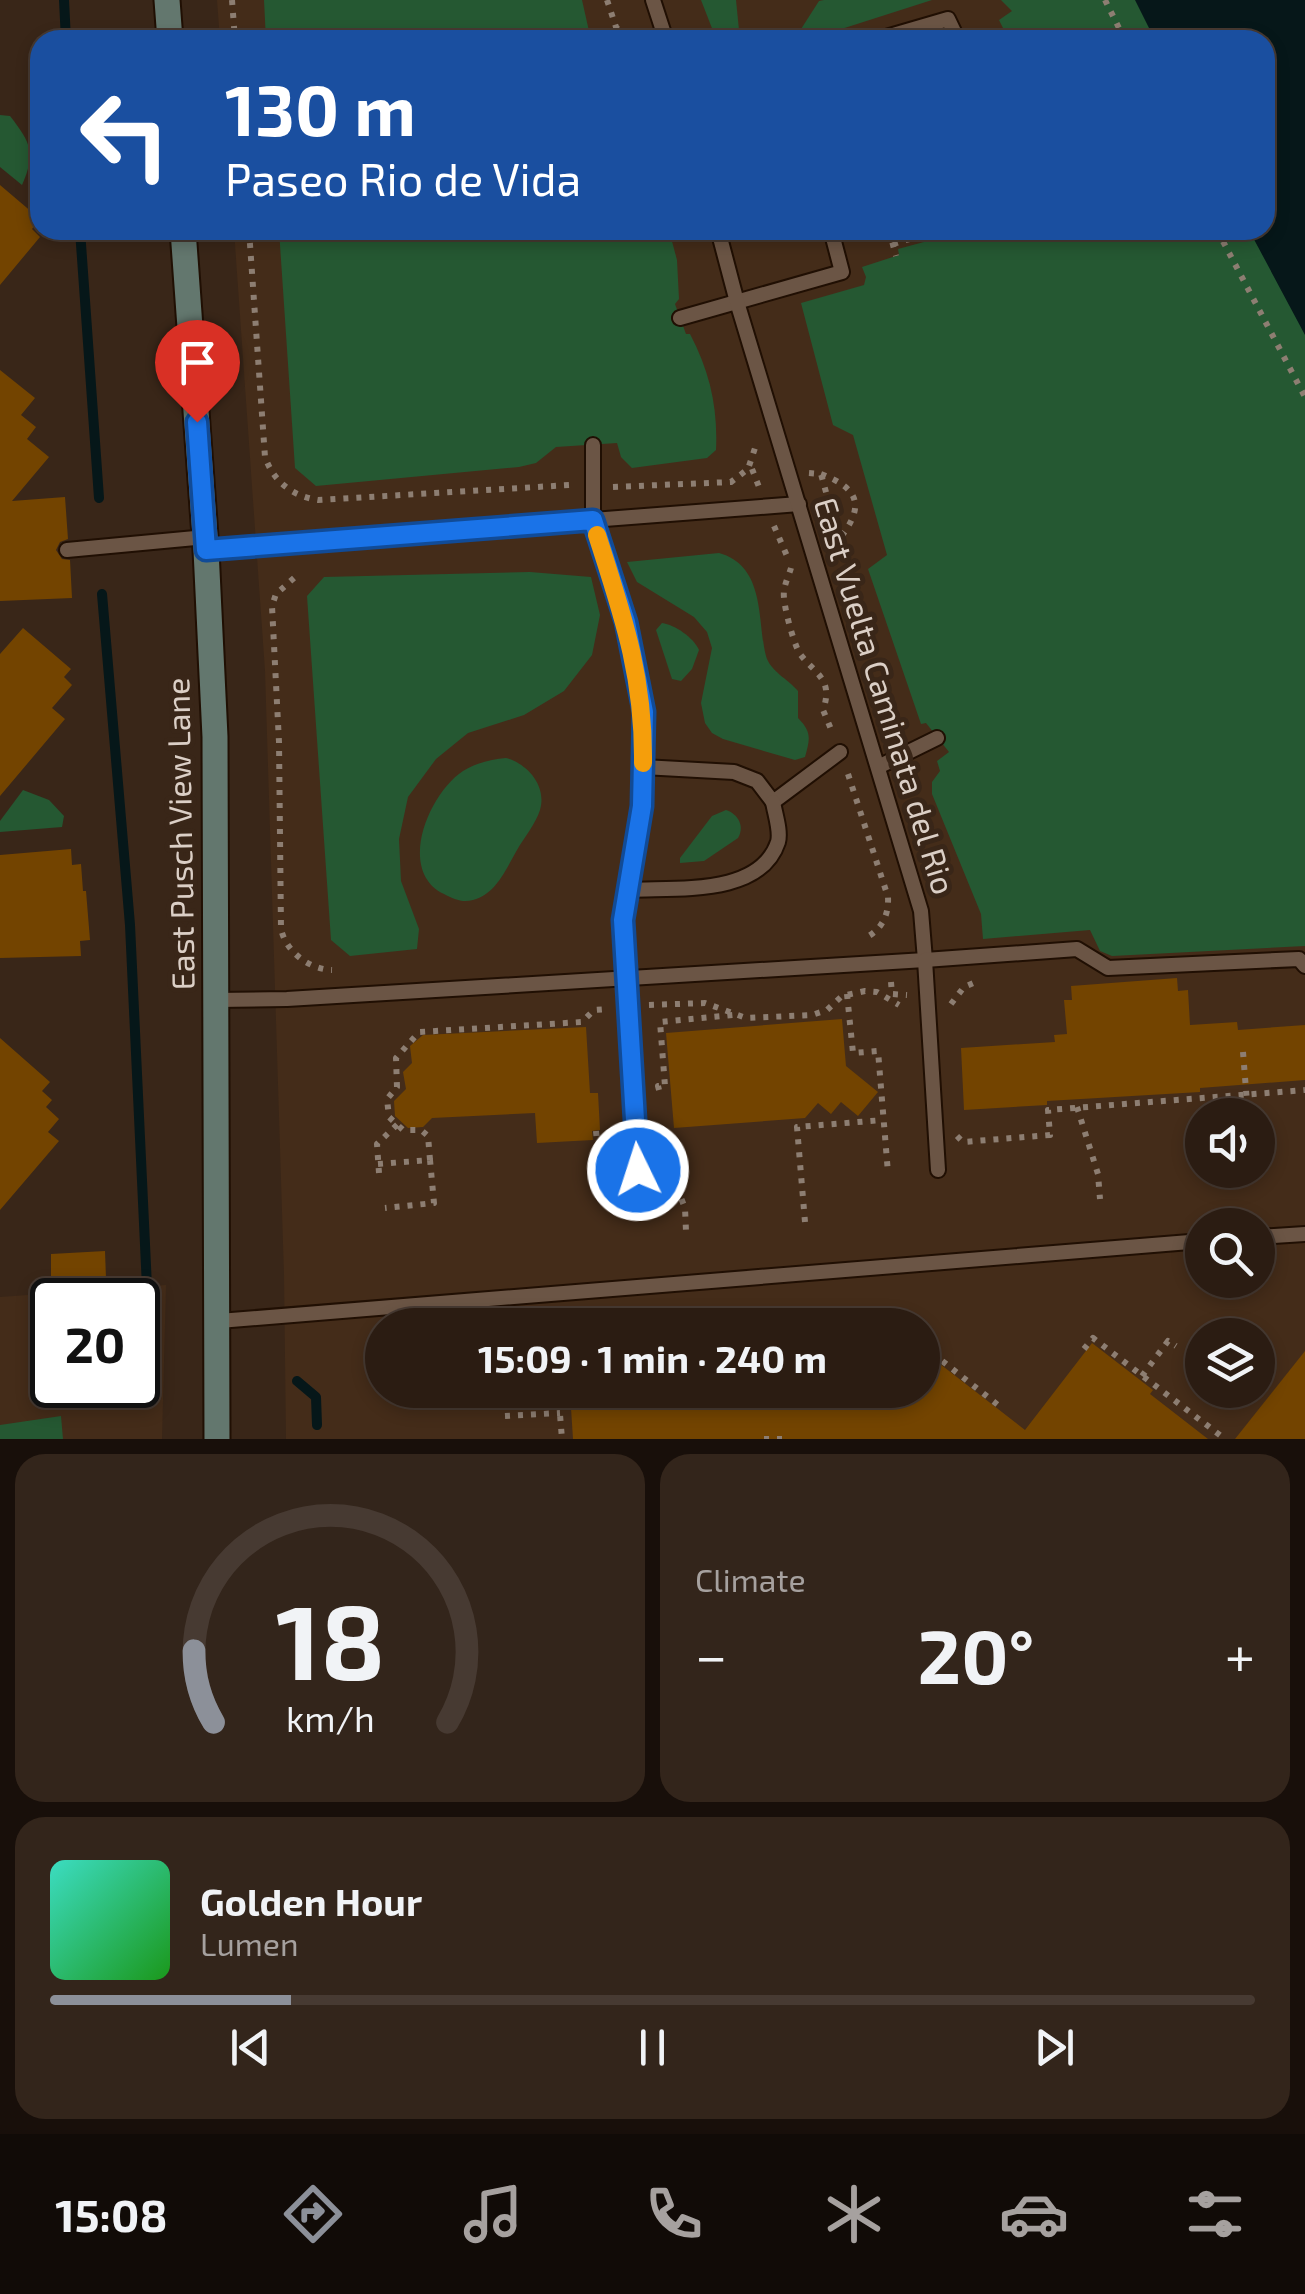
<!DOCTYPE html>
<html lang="en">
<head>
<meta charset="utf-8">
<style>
	body { margin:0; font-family:"Exo 2",sans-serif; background:#33251b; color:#f1f3f6; height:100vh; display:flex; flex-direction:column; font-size:38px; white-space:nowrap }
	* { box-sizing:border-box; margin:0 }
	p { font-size:32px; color:#a6a19f }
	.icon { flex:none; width:55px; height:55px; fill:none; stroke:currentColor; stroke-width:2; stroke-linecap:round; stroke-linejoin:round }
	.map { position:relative; height:1439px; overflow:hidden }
	.panel { display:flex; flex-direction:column; gap:15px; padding:15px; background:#180f0a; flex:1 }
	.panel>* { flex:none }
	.guide { position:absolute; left:30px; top:30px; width:1245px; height:210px; border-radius:30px; box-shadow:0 5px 15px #0003,0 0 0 2px #473a32; background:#1a4fa0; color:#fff; overflow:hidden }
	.fabs { position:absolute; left:1185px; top:1098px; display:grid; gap:20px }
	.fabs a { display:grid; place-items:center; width:90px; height:90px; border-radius:50%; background:#2b1c12; box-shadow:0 5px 15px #0003,0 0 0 2px #473a32; font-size:50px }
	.speed { position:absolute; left:30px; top:1278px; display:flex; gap:20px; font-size:50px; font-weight:700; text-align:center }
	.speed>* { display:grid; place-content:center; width:130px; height:130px; border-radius:50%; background:#2b1c12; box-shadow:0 5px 15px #0003,0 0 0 2px #473a32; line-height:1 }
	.speed .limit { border:5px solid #111; border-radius:15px; background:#fff; color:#111 }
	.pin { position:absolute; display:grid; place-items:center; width:85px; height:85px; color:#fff; margin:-102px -42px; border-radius:50% 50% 50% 0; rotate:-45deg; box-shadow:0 0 10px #0007 }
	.pin .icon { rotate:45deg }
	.me { position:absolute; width:110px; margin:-55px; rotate:356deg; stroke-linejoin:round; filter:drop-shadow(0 0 8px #0008) }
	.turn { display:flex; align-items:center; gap:35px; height:210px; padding:0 30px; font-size:45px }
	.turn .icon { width:130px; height:130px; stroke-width:2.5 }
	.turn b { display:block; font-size:70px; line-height:85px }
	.big { font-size:75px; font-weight:700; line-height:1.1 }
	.panel .card { flex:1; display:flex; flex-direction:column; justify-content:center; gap:15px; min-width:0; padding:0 35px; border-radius:30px; background:#33251b }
	.panel .dial { align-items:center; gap:0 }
	.dial svg { height:260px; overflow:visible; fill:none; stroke:#473a32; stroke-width:7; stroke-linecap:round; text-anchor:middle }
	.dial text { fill:#f1f3f6; stroke:none }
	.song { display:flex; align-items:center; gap:30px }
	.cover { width:120px; height:120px; border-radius:15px; background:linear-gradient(135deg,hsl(170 70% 55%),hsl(120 70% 35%)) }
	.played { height:10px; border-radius:5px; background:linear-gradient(90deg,#8c9099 20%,#473a32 20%) }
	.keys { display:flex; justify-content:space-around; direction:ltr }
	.heat { display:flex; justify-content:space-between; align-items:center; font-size:55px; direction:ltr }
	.panel .tiles { flex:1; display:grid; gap:15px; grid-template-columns:1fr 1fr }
	.card:last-child { grid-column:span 2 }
	.trip { position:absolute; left:365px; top:1308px; width:575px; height:100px; border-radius:50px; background:#2b1c12; box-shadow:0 5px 15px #0003,0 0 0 2px #473a32; font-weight:700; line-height:100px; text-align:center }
	.menu { display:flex; height:160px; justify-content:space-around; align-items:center; background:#110b07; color:#a6a19f }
	.menu .icon { width:70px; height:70px }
	.menu .current { color:#8c9099 }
	.menu b { font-size:45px; color:#f1f3f6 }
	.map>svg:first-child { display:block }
</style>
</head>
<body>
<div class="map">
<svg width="1305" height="1439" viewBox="0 0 1305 1439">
	<rect width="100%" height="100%" fill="#392618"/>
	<g fill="#442c19" fill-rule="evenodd">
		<path d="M217 0H1032L1049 40H220Z"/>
		<path d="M234 230H1145L1305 492V1439H286L284 1275 265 671ZM1202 1115H1258V1170H1202ZM1202 1225H1258V1280H1202ZM382 1325H922V1390H382ZM1202 1335H1258V1390H1202Z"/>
		<path d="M166 1285 162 1439H0V1297ZM52 1300H138V1385H52Z"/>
	</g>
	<g fill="#255832">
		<path d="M264 0H582L591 40H266Z"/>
		<path d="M701 0H736L740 40H720L715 36Z"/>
		<path d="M824 0H932L807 40H794L819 1Z"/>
		<path d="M1001 0H1305V946L1112 956 1100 951 1090 930 983 939 981 914 932 794V782L940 771 937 761 949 752 926 723 921 724 868 569 887 555 853 435 833 425 801 303 864 285 866 277 862 267 899 255 898 249 968 230H1265V40H1009L999 20 1012 11Z"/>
		<path d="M0 115 10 116C31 143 36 153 22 185L0 167Z"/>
		<path d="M279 230H669L677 260 679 299 675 304 686 334H690C710 372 718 408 716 450L707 458 632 468 621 457 617 443 556 447 536 463 519 467 316 486 295 468Z"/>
		<path d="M719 553C766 566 757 621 766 656 770 671 788 679 798 691V718C812 732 810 739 805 757L795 760 723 739 712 733 705 723 701 703 712 648 707 632 694 617 637 582 627 562Z"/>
		<path d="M530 572 591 577 600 615 592 655 564 691 524 715 468 733 436 759 408 797 399 839 401 881 419 929 417 949 350 956 331 940 307 596 324 577Z"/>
		<path d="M662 623C675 625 693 637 699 650L692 669 681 681 672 679 656 630Z"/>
		<path d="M506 758C528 764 547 786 540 810 536 823 524 838 517 850 506 869 496 894 473 900 462 903 454 899 444 894 396 871 429 793 463 771 476 763 492 759 506 758Z"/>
		<path d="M23 790 49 800 64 816 62 827 0 832V821Z"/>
		<path d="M726 810C738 814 745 826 738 838L704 861 680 863V858L712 816Z"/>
		<path d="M61 1416 63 1439H0V1425Z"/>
	</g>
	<path fill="#061719" d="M1135 0H1305V335L1249 230H1265V40H1155Z"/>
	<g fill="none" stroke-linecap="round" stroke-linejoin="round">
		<g stroke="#061719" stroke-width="10">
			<path d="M64 0 66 40"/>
			<path d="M80 230 99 498"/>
			<path d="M102 594 130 925 147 1287"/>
			<path d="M297 1381 316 1397 317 1425"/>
		</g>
	</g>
	<g fill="#734400">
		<path d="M0 185 40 219 32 229 40 237 0 285Z"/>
		<path d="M0 370 35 398 21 415 36 427 27 439 49 457 12 501 65 497 68 539 60 542 56 550 62 559 70 560 72 598 0 601Z"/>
		<path d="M23 628 71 669 64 677 72 685 52 708 65 719 0 796V654Z"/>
		<path d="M71 849 72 865 81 864 83 891H86L90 940 80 941 81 956 0 958V855Z"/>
		<path d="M1177 978 1178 991 1188 990 1190 1025 1237 1022 1238 1030 1305 1025V1080L1200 1088V1092L1047 1101V1105L964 1110 961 1048 1055 1042 1054 1035 1067 1034 1064 1000H1072L1071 986Z"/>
		<path d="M842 1019 846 1066 878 1092 858 1116 841 1102 831 1114 818 1103 805 1118 674 1128 666 1033Z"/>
		<path d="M586 1027 590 1093H598L600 1130 592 1131 593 1140 537 1143 535 1113 432 1118 423 1127 408 1128 395 1116 394 1101 406 1089 403 1072 412 1063 410 1046 423 1035Z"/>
		<path d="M0 1038 50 1082 42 1091 52 1100 46 1107 59 1119 48 1132 59 1141 0 1210Z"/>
		<path d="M105 1251 106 1278 51 1282V1254Z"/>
		<path d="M1092 1343 1153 1390 1150 1394 1208 1439H573L571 1408 588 1406 587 1390H922V1350L1025 1430Z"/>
		<path d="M1305 1351V1439H1235Z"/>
	</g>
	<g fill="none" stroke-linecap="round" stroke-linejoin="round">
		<g stroke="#200f03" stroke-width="18">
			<g id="lane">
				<path d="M653 0 666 40"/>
				<path d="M876 40 948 19 958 40"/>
				<path d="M680 318 842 272 831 230"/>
				<path d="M593 445V520L627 622 643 712 642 805 623 921 640 1191"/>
				<path d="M67 550 206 537"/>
				<path d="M206 550 799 504"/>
				<path d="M643 767 734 772 757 781 773 802 840 752"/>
				<path d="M878 767 937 738"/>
				<path d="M628 890C675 887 760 897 778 842 781 831 775 814 773 802"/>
				<path d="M216 1000 287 999 925 960 921 911 737 302 718 230"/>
				<path d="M938 1170 925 960 1077 949 1108 968 1299 959 1305 966"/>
				<path d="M1258 1237 1305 1234"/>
				<path d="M219 1321 1202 1241"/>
			</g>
		</g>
		<g stroke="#200f03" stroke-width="29">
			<g id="secondary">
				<path d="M167 0 170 40"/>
				<path d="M183 230 206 550 215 737 217 1439"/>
			</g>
		</g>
		<g stroke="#8d7e72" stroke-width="6" stroke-dasharray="5 8" stroke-linecap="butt">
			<path d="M232 0 235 40"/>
			<path d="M607 0 616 27 627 40"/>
			<path d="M1105 0 1125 40"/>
			<path d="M832 32 834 40"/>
			<path d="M249 230 265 457C274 482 292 496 318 500L570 485"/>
			<path d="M889 230 896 256"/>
			<path d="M1217 230 1305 397"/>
			<path d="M893 244 939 230"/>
			<path d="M752 469 759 487"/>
			<path d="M809 473 821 474 839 539"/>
			<path d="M821 474C858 488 866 505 840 538"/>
			<path d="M613 487 731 482 748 469 755 448"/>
			<path d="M774 526 787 556"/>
			<path d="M791 568C789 575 785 583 784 591 782 602 794 645 800 654 815 674 834 679 823 710L833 734"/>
			<path d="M294 578 276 594 272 606 279 742 281 929C286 952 309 969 332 970"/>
			<path d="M848 774 888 897C889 916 881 931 863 939"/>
			<path d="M891 982 892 994 907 995"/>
			<path d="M847 994 853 1053 878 1051 888 1173"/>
			<path d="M951 1004 964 987 978 981"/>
			<path d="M649 1005 705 1003 746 1018 812 1015 827 1010 842 996 865 991 877 992 899 1005"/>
			<path d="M1243 1052 1248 1115"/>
			<path d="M659 1090 658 1086H665L660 1022 733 1015"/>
			<path d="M1077 1107 1098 1174 1100 1199"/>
			<path d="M596 1131 598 1152 615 1151"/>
			<path d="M957 1136 963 1142 1050 1135 1048 1110 1305 1090"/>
			<path d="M662 1151 685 1208 686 1231"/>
			<path d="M430 1160 428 1136 421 1130H403L389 1117 387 1099 397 1087 396 1058 419 1032 582 1022 594 1010 607 1009"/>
			<path d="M378 1164 430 1160 434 1203 385 1208"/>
			<path d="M379 1173 377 1144 401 1121"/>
			<path d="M805 1222 797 1127 883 1120"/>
			<path d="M802 1325 912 1316"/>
			<path d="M922 1345 1003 1409"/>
			<path d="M1084 1349 1093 1338 1225 1439"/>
			<path d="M1142 1376 1168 1341 1176 1346"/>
			<path d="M558 1390 562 1439"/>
			<path d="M505 1416 560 1413"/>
			<path d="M764 1439H787"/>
		</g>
		<use href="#lane" stroke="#6b5545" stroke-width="14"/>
		<use href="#secondary" stroke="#63776e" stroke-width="25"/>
	</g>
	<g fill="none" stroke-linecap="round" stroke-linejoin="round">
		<g stroke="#114b97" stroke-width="25">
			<path id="route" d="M197 422 206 550 593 520 626 622 644 712 642 806 623 920 638 1170"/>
		</g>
		<use href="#route" stroke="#1a73e8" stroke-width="18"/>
		<path stroke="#f59e0b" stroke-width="18" d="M597 535C623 616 644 676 643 763"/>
	</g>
	<g text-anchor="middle" stroke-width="10" stroke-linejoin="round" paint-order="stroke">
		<g font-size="32" fill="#dbcfc6" stroke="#392618">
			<text transform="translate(884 696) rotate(73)" y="11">East Vuelta Caminata del Rio</text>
			<text transform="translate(181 834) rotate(-91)" y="11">East Pusch View Lane</text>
		</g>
	</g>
</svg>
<div class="fabs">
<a><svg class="icon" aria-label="sound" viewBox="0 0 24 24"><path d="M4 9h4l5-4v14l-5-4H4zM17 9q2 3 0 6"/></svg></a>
<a><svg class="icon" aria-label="search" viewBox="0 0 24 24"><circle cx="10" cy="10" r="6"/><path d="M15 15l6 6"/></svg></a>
<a><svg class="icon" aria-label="layers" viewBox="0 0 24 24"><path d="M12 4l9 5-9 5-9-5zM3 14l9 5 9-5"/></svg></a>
</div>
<div class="speed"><div class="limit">20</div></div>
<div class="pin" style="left:197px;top:422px;background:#d93025"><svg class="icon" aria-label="arrive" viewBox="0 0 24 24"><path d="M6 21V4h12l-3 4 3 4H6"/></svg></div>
<svg class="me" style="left:638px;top:1170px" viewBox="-20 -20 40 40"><circle r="17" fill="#1a73e8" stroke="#fff" stroke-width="3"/><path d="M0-11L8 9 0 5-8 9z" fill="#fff"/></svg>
<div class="trip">15:09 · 1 min · 240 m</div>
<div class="guide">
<div class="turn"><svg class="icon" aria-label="left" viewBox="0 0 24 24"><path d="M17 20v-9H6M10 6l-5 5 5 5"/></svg><div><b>130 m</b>Paseo Rio de Vida</div></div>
</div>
</div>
<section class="panel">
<div class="tiles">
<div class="card dial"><svg viewBox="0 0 100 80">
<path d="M14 69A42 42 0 1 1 86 69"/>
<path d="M14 69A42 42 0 0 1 8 47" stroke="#8c9099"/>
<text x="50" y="56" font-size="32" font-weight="700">18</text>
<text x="50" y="72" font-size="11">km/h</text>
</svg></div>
<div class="card"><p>Climate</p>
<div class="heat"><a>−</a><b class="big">20°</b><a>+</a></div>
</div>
<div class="card">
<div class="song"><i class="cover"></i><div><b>Golden Hour</b><p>Lumen</p></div></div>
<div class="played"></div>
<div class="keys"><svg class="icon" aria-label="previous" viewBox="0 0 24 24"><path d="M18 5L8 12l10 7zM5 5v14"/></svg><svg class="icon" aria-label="pause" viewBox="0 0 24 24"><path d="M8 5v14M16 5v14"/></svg><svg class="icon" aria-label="next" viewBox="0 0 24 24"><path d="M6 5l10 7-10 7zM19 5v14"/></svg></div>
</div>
</div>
</section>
<nav class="menu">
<b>15:08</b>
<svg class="icon current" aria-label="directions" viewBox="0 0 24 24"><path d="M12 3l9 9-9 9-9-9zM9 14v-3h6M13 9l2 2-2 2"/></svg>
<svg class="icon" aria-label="music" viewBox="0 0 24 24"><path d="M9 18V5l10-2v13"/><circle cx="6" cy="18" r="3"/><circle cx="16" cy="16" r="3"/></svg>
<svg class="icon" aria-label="phone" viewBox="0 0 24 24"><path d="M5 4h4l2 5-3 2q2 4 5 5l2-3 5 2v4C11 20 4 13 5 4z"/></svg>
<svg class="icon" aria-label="climate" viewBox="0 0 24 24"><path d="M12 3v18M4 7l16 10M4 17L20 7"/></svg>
<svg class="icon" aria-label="car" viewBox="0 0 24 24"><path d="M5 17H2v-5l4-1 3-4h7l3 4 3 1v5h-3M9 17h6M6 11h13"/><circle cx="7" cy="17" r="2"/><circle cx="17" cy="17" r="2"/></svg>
<svg class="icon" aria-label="filters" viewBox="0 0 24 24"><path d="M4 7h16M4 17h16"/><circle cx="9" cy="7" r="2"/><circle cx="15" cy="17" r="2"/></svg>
</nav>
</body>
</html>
